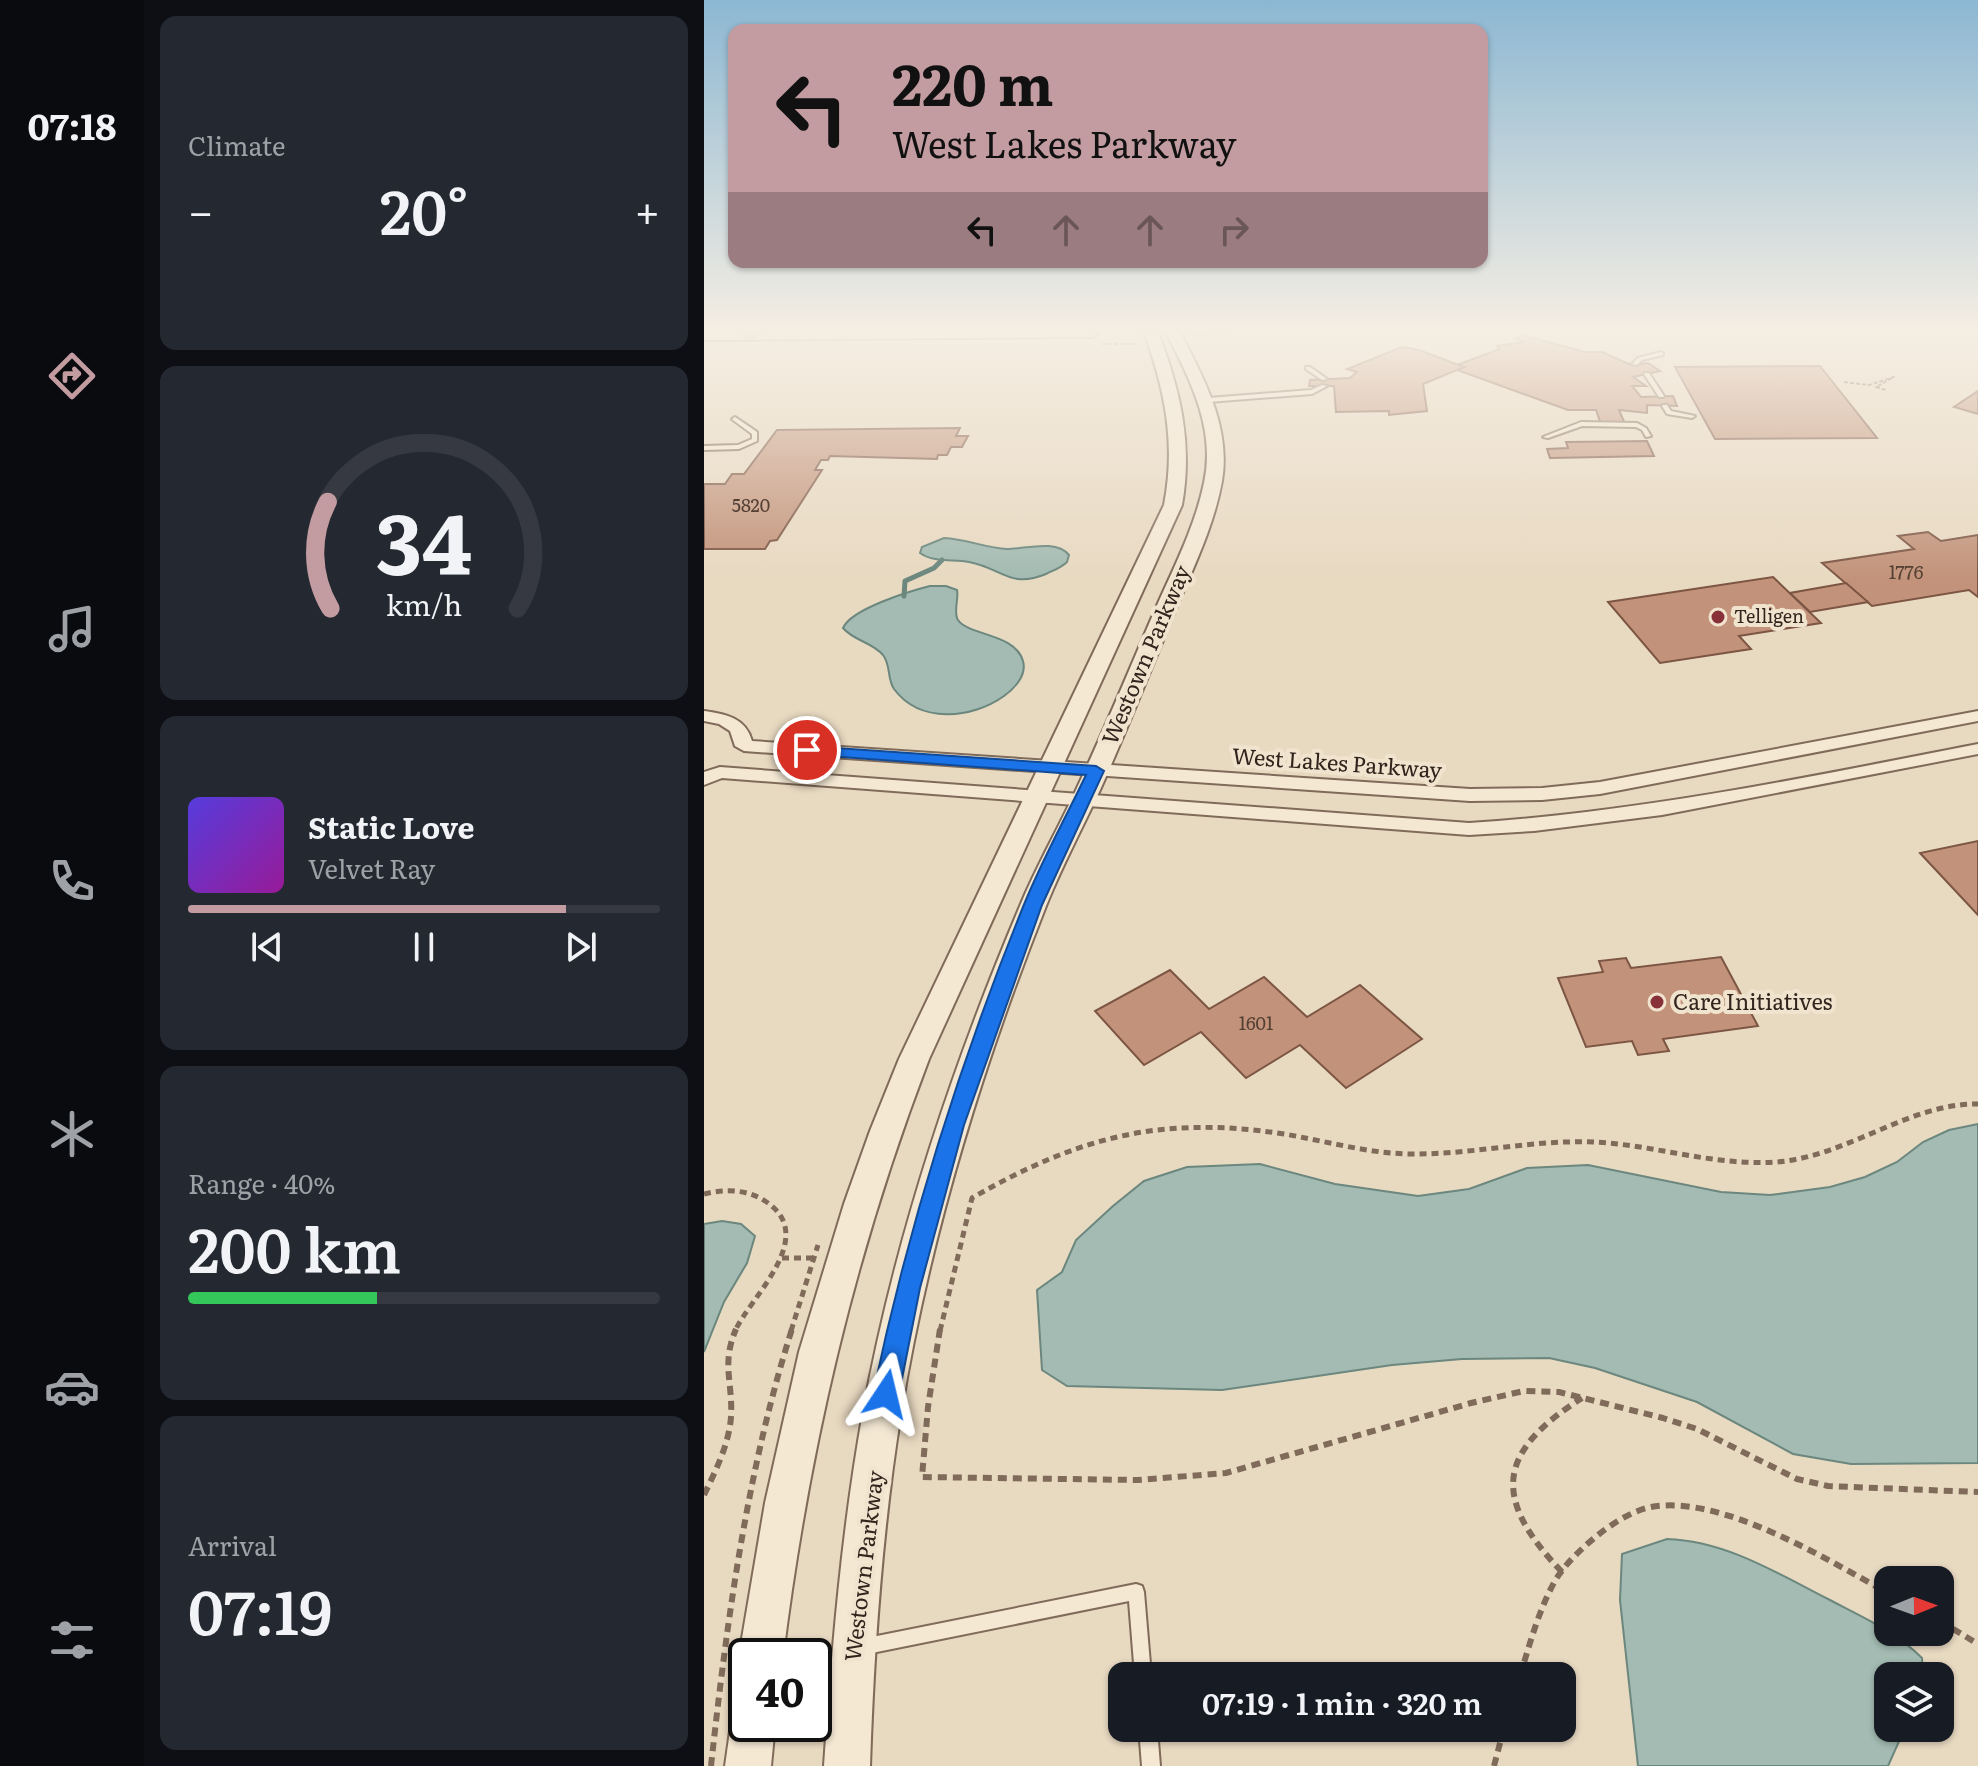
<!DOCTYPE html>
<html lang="en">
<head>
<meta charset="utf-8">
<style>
	body { margin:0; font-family:Literata,serif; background:#242831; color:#f1f3f6; height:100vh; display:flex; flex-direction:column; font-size:30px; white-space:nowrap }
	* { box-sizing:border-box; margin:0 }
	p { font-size:26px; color:#9ea1a6 }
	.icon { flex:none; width:44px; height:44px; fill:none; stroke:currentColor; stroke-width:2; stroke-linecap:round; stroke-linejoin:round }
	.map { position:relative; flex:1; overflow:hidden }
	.side { display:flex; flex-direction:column; gap:16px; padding:16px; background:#0d0f14; width:560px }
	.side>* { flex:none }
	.hud { position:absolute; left:24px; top:24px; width:760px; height:244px; border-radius:16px; box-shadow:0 2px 6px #0004; background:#c29ca0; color:#111; overflow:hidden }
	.needle { width:52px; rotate:89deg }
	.buttons { position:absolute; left:1170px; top:1566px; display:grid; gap:16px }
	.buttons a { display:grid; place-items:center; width:80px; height:80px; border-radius:16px; background:#171b24; box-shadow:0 2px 6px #0004; font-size:40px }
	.speed { position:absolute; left:24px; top:1638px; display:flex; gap:16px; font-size:40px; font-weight:700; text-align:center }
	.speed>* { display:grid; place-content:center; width:104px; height:104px; border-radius:50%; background:#171b24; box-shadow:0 2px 6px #0004; line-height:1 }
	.speed .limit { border:4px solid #111; border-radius:12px; background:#fff; color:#111 }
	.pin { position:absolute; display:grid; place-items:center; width:68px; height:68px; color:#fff; margin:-34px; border:4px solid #fff; border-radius:50%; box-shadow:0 2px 8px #0007 }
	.me { position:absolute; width:88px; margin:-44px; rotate:10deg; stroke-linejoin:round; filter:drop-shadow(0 0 6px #0008) }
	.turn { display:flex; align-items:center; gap:28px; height:168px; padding:0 32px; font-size:36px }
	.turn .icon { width:104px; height:104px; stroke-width:2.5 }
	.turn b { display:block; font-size:56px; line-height:68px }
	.lanes { display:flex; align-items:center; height:76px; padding:0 32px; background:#0003; justify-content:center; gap:40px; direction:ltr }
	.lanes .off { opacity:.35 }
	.big { font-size:60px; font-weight:600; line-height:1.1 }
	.side .tile { flex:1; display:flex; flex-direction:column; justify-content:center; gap:12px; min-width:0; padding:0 28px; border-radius:16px; background:#242831 }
	.side .dial { align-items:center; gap:0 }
	.dial svg { height:208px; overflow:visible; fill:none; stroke:#363941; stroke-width:7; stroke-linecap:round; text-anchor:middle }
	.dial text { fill:#f1f3f6; stroke:none }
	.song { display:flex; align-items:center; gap:24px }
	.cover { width:96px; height:96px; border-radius:12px; background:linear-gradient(135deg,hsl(250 70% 55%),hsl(300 70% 35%)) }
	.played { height:8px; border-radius:4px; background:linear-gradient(90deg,#c29ca0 80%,#363941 80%) }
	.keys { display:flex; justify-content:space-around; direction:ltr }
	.heat { display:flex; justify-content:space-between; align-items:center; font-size:44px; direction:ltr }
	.charge { height:12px; border-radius:6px; background:linear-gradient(90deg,#34c759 40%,#363941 0) }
	.trip { position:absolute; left:404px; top:1662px; width:468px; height:80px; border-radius:16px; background:#171b24; box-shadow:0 2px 6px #0004; font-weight:600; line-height:80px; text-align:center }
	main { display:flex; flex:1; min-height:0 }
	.tab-bar { display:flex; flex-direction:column; width:144px; justify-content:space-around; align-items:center; background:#090b0e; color:#9ea1a6 }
	.tab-bar .icon { width:56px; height:56px }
	.tab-bar .active { color:#c29ca0 }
	.tab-bar b { font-size:36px; color:#f1f3f6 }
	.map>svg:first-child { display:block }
</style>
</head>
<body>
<main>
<nav class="tab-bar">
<b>07:18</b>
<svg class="icon active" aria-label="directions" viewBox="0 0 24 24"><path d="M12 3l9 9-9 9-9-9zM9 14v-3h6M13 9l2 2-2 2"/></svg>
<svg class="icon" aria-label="music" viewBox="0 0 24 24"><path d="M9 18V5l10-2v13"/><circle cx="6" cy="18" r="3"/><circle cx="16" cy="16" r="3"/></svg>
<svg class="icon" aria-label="phone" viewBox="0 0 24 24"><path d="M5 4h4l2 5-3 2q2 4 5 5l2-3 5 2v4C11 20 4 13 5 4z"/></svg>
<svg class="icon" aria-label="climate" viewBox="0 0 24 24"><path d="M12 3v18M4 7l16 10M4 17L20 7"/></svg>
<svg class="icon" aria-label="car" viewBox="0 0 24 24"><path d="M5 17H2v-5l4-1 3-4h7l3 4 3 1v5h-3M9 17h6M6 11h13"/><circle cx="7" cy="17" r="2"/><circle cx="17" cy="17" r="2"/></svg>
<svg class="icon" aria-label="filters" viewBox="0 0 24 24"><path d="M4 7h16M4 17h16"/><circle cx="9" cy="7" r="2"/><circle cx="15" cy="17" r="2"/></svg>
</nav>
<section class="side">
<div class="tile"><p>Climate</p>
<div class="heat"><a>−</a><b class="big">20°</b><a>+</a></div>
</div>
<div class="tile dial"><svg viewBox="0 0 100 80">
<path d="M14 69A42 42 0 1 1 86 69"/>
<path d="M14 69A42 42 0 0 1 13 28" stroke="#c29ca0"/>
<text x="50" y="56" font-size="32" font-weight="700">34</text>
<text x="50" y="72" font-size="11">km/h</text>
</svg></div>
<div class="tile">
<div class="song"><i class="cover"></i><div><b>Static Love</b><p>Velvet Ray</p></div></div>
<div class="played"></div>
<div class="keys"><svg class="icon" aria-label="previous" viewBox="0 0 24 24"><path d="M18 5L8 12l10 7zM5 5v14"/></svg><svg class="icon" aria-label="pause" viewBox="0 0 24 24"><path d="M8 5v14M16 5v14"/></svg><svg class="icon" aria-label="next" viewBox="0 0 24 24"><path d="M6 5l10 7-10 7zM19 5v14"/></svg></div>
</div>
<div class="tile"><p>Range · 40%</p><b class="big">200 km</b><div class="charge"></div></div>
<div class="tile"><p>Arrival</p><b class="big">07:19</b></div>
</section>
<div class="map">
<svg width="1274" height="1766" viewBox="0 0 1274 1766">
	<rect width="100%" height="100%" fill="#e8d9c1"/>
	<g fill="#a3bbb2" stroke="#6b877e" stroke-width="2">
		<path d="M240 538C262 539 282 548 303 549 321 549 352 539 365 555L363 562C357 568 350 570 342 574 305 589 298 568 265 562 249 559 230 563 216 553L218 547Z"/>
		<path d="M226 586H242L253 590C255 599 249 612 254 620 265 636 311 633 319 661 323 675 311 688 300 696 268 719 216 724 190 689 183 679 187 665 179 655 168 642 150 641 139 628 147 609 206 591 226 586Z"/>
		<path d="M1274 1124V1463L1147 1464 1089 1454 993 1402 891 1368 845 1358 758 1359 688 1365 518 1390 363 1386 338 1370 333 1290 358 1272 372 1240 409 1206 440 1181 483 1167 556 1164 631 1184 714 1196 765 1189 823 1168 884 1165 1017 1192 1066 1195 1126 1187 1161 1177 1193 1162 1219 1142 1245 1130Z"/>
		<path d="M18 1221 37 1224 51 1236 43 1263 20 1302 0 1352V1224Z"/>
		<path d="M963 1539C1022 1541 1073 1573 1124 1599 1158 1617 1191 1631 1218 1658L1219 1676H1184V1728H1201L1184 1766H934L916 1600 918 1554Z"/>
	</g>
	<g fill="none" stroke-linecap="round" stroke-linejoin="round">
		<path stroke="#6b877e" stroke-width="5" d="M200 596 201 581 230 568 238 560"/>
	</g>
	<g fill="#c2937a" stroke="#7c5543" stroke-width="2">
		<path d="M819 335 880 352H898L927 365 944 363 956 371 929 377 942 386H928L937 397 969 396 973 406 943 405V413L915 410 921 424H897L892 410H864L753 370 760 367 753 365 796 349 793 346 821 342 811 339Z"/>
		<path d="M698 347 715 350 760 367 719 384 723 411 685 415V411L632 412 630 386H605L606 380 646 378 653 372 643 369Z"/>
		<path d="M1116 366 1173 438 1011 439 971 367Z"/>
		<path d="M1274 391V414L1250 407Z"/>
		<path d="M256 428 252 436H264L258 447H247L243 455H234L233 459 126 456 124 460H117L111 470H118L73 540 66 541 61 549H0V484H21L28 474H40L73 430Z"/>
		<path d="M943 441 950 456 846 458 843 449 864 448 862 442Z"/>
		<path d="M1224 532 1237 541 1274 535V597L1265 590 1168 606 1118 563 1210 549 1194 536Z"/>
		<path d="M1069 577 1117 623 1035 636 1047 649 956 663 904 602Z"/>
		<path d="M1142 583 1164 602 1106 612 1086 593Z"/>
		<path d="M1274 841V915L1216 853Z"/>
		<path d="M1017 957 1054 1026 959 1039 965 1051 934 1055 928 1041 882 1047 854 978 899 972 895 961 922 958 927 968Z"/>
		<path d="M466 970 505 1009 560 977 603 1017 656 985 718 1039 642 1088 596 1045 542 1078 497 1032 440 1065 391 1011Z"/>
	</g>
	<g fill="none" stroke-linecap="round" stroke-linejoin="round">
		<g stroke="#806b5a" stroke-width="4">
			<g id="service">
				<path d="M957 352 959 353V355L938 360 933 365 928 364 934 358Z"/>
				<path d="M602 367H606L623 379 618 380 602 369Z"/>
				<path d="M941 373H945L960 396 959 397H955L940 374Z"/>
				<path d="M618 385 623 386 608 394 504 402 501 400 504 398 607 390Z"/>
				<path d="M959 405H963L967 411 991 416 988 418 963 414 958 406Z"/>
				<path d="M31 417 53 432V441L35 449 0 450V446L34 445 48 439V434L29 420 28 419Z"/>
				<path d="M877 422 933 423 942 428 947 436 942 437 938 430 932 427 878 426 844 438 839 437Z"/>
				<path d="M432 1584 438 1586 440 1592 447 1676H431L425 1601 158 1655 152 1653 150 1647 152 1641 158 1639Z"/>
				<path d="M435 1728H453L456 1766H438Z"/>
			</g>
		</g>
		<g stroke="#806b5a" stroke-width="4">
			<g id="minor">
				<path d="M0 711C22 714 42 718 48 741L766 789 838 788 896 782 1274 711V721L896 794 838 800 766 801 40 751 31 746 26 731 15 724 0 721Z"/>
				<path d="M1274 744V754L958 815 830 831 765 835 18 778 0 785V772L16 767 765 823C937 812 1105 777 1274 744Z"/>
			</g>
		</g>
		<g stroke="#806b5a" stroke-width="4">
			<g id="tertiary">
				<path d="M440 332H454C476 390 489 443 478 505L225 1059C150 1255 105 1448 79 1656H42V1671L35 1656 61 1503 95 1352 140 1204 166 1131 195 1059 460 505C472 443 461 390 440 332Z"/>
				<path d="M462 332H476C500 379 527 427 518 481 510 526 489 568 472 609 447 669 423 730 396 790 378 829 358 866 342 906 277 1070 225 1239 197 1413 178 1530 170 1648 166 1766H120C128 1647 138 1529 159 1412 191 1238 247 1069 316 906 332 867 354 829 372 790 400 731 425 670 451 610 469 569 491 527 500 483 512 428 486 380 462 332Z"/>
				<path d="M42 1705V1724H71L67 1766H21L27 1724 33 1708Z"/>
			</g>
		</g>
		<g stroke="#614d3e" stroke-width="4">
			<path id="secondary" d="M0 332H396L388 337 0 340Z"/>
		</g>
		<g stroke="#4d3a2e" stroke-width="4">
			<path id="motorway" d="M37 332H58C53 340 48 341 39 338Z"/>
		</g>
		<g stroke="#806b5a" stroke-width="2" stroke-dasharray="4 2" stroke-linecap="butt">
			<path d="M487 335 527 332"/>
			<path d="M398 344H433"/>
			<path d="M1140 382 1165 385 1190 377 1172 387 1182 390"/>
		</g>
		<g stroke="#806b5a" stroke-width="5" stroke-dasharray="7 5" stroke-linecap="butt">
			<path d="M0 1194C20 1189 43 1189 61 1201 116 1236 47 1296 31 1331"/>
			<path d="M78 1258H110"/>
			<path d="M87 1331 114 1245"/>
			<path d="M236 1331 268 1198C374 1137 457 1115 580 1134 622 1141 662 1153 705 1154 772 1155 837 1137 904 1143 960 1148 1015 1166 1072 1162 1143 1157 1205 1103 1274 1104"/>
		</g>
		<g stroke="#806b5a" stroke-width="6" stroke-dasharray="9 6" stroke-linecap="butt">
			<path d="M236 1329 224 1407 218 1477 434 1480 522 1473 767 1403 820 1391 855 1392 959 1418 993 1429 1093 1479 1124 1486 1274 1492"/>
			<path d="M0 1495C12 1470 25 1444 27 1417 29 1382 17 1364 32 1329"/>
			<path d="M858 1572C787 1498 793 1452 878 1398"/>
			<path d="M1236 1621 1274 1644"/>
			<path d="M816 1676C826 1643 835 1609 852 1579 863 1562 878 1548 894 1535 909 1523 928 1511 947 1507 1017 1494 1124 1560 1184 1593"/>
			<path d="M7 1766C23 1620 43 1470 88 1329"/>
			<path d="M790 1766 800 1728"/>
		</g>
		<use href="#service" fill="#f4e8d3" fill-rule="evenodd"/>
		<use href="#minor" fill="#f4e8d3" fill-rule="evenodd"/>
		<use href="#tertiary" fill="#f4e8d3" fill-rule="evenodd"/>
		<use href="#secondary" fill="#f4e8d3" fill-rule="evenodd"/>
		<use href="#motorway" fill="#d09259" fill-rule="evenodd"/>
	</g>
	<linearGradient id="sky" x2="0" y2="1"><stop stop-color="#8cb7d2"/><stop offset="0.57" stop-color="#f5eee3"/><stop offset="1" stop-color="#f5eee3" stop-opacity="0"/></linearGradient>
	<rect width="1274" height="579" fill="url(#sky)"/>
	<path fill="#1a73e8" stroke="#114b97" stroke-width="2" d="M103 746 392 766 400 771 338 905 260 1125 216 1288 195 1394 192 1403 182 1407 173 1403 169 1394C204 1227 255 1065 319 907 337 862 361 819 382 775L97 754 95 750Z"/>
	<g fill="#883138" stroke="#f1e4cf" stroke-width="3">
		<circle cx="1014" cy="617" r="8"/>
		<circle cx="953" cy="1002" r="8"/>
	</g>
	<g text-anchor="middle" stroke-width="8" stroke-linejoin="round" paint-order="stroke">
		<g font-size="18" fill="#554034">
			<text x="47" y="512">5820</text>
			<text x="1202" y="579">1776</text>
			<text x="552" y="1030">1601</text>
		</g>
		<g font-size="18" fill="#31251d" stroke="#f1e4cf" text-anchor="start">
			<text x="1030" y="623">Telligen</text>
		</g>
		<g font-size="22" fill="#31251d" stroke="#f1e4cf">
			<text transform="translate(442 655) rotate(-67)" y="8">Westown Parkway</text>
			<text transform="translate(633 763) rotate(4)" y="8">West Lakes Parkway</text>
			<text transform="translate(160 1566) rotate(-83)" y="8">Westown Parkway</text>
		</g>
		<g font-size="22" fill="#31251d" stroke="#f1e4cf" text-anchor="start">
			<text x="969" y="1010">Care Initiatives</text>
		</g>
	</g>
</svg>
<div class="buttons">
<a><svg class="needle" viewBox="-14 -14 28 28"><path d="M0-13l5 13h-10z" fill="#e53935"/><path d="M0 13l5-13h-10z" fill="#9ea1a6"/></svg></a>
<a><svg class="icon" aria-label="layers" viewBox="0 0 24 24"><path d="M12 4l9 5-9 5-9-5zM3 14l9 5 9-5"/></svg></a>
</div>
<div class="speed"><div class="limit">40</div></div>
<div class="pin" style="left:103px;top:750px;background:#d93025"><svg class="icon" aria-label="arrive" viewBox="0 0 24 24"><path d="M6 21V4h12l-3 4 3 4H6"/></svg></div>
<svg class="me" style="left:182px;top:1394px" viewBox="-20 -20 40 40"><path d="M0-17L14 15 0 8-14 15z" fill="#1a73e8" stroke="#fff" stroke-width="4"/></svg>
<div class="trip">07:19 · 1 min · 320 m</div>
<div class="hud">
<div class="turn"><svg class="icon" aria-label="left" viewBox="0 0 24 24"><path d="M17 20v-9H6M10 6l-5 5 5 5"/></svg><div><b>220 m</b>West Lakes Parkway</div></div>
<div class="lanes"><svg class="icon" aria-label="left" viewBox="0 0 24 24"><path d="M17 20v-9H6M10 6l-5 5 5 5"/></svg><svg class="icon off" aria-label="ahead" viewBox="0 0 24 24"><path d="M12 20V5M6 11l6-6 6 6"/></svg><svg class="icon off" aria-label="ahead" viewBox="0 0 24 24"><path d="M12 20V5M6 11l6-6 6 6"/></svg><svg class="icon off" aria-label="right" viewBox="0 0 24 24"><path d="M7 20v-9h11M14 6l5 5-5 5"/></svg></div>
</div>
</div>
</main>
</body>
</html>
